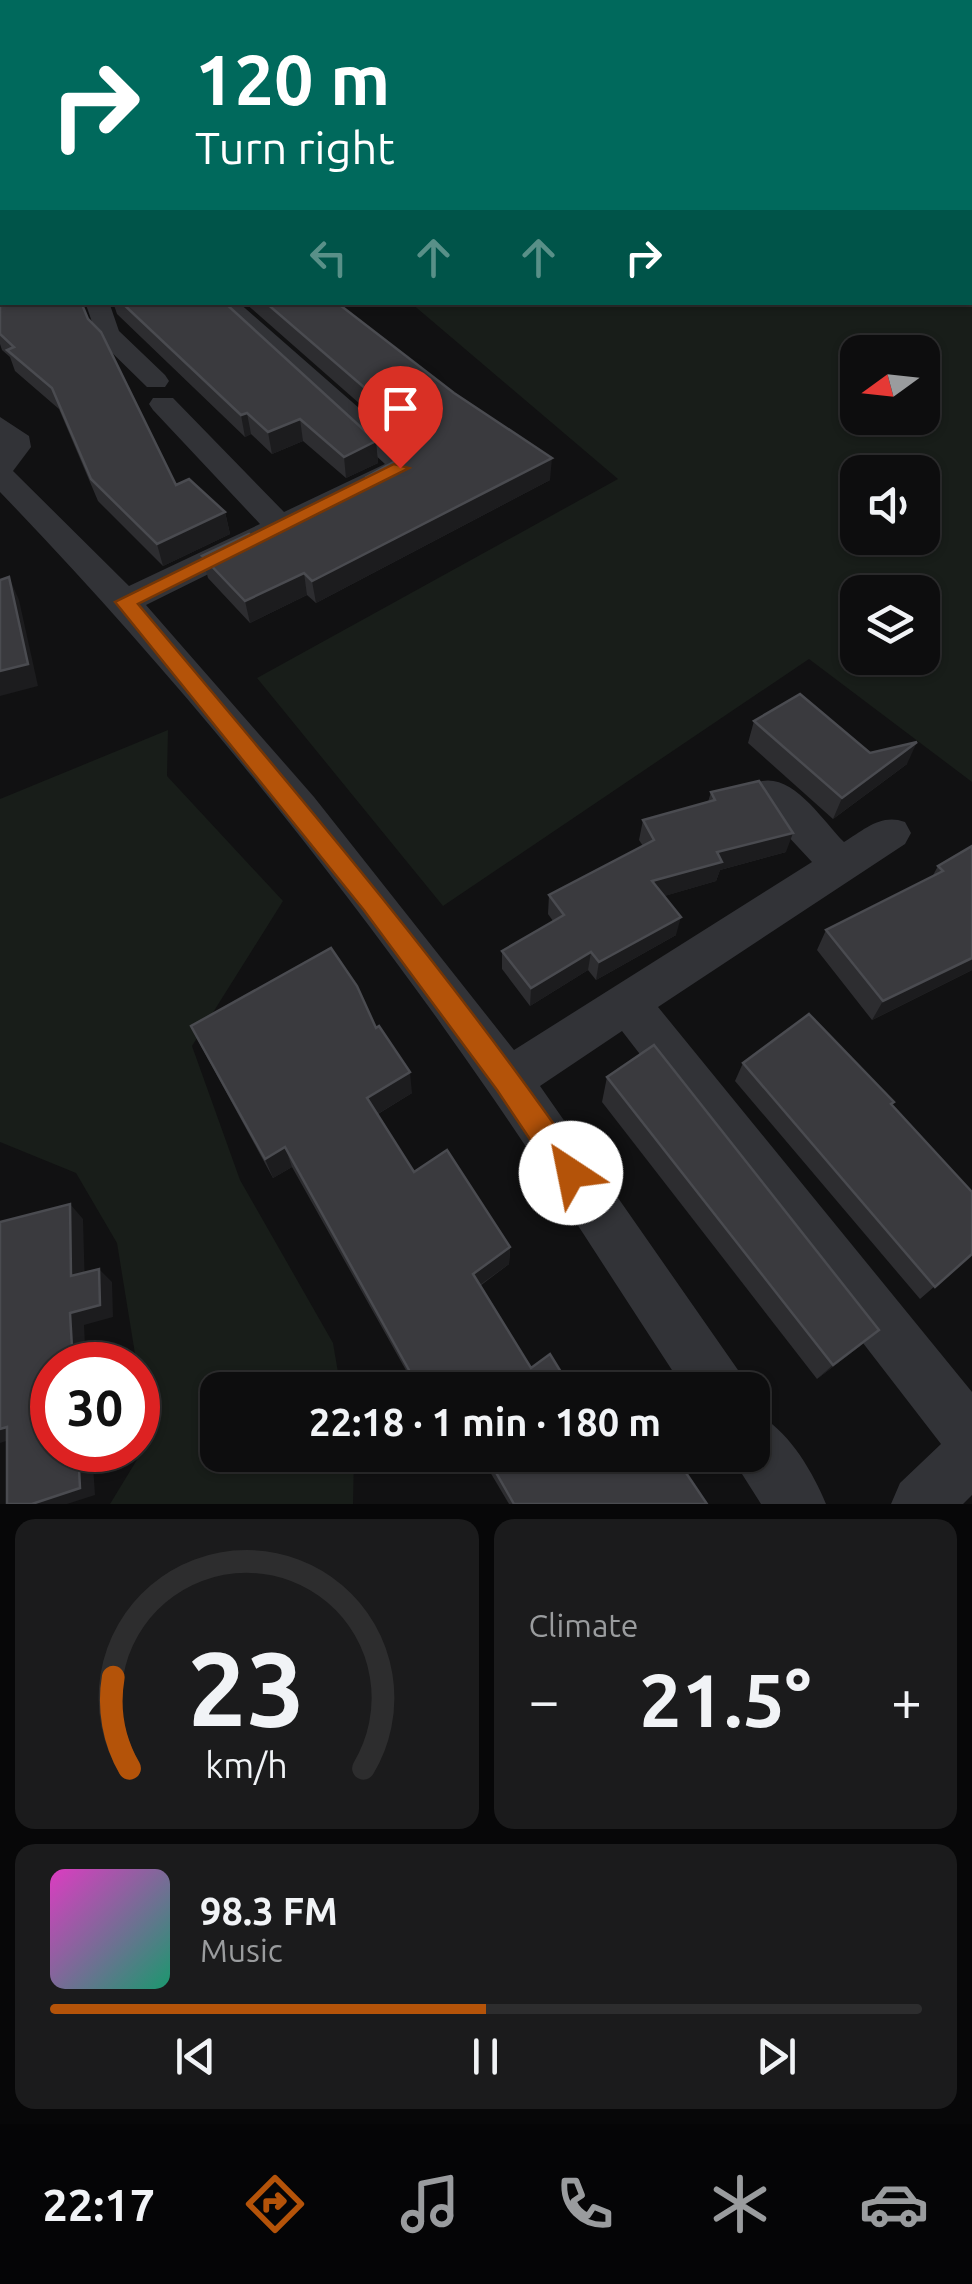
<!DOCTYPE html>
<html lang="en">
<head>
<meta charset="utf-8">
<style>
	body { margin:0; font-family:Ubuntu,sans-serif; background:#1b1b1c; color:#f1f3f6; height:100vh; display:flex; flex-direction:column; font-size:38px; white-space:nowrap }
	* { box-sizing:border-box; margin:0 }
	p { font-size:32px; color:#9a9c9e }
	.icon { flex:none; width:55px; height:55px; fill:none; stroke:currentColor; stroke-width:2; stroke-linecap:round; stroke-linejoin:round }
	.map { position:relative; height:1504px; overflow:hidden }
	.panel { display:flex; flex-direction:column; gap:15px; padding:15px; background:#070708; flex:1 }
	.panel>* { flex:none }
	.guide { position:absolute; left:0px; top:0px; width:972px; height:305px; box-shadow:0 2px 8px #0004,0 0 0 2px #2d2d2e; background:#00695c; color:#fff; overflow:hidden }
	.needle { width:65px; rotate:255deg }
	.buttons { position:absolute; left:840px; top:335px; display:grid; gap:20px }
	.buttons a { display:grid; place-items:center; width:100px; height:100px; border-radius:20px; background:#0d0d0e; box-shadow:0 2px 8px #0004,0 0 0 2px #2d2d2e; font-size:50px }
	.speed { position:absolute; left:30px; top:1342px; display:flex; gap:20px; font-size:50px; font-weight:700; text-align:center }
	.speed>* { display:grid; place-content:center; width:130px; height:130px; border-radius:50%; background:#0d0d0e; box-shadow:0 2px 8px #0004,0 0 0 2px #2d2d2e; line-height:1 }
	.speed .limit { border:15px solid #d22; background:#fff; color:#111 }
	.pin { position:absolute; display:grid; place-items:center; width:85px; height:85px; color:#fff; margin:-102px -42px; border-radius:50% 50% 50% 0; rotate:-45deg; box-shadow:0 0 10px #0007 }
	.pin .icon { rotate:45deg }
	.me { position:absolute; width:110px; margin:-55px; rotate:326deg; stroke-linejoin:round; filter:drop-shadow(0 0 8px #0008) }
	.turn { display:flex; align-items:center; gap:35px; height:210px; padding:0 30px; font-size:45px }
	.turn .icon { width:130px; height:130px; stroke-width:2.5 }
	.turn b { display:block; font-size:70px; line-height:85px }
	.lanes { display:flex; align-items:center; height:95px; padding:0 30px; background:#0003; justify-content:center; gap:50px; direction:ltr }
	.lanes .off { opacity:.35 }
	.big { font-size:75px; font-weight:600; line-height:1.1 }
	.panel .widget { flex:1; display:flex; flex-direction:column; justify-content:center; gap:15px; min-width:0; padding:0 35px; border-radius:20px; background:#1b1b1c }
	.panel .dial { align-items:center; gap:0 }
	.dial svg { height:260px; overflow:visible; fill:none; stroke:#2d2d2e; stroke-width:7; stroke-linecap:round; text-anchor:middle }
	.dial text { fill:#f1f3f6; stroke:none }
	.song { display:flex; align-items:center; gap:30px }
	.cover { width:120px; height:120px; border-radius:15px; background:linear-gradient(135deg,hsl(310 70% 55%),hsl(160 70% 35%)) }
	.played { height:10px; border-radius:5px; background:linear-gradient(90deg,#b45309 50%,#2d2d2e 50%) }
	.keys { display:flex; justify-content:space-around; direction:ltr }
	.heat { display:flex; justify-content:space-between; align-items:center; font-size:55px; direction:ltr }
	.panel .tiles { flex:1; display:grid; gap:15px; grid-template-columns:1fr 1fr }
	.widget:last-child { grid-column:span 2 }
	.trip { position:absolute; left:200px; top:1372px; width:570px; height:100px; border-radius:20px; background:#0d0d0e; box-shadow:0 2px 8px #0004,0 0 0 2px #2d2d2e; font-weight:600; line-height:100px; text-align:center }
	.menu { display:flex; height:160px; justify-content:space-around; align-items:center; background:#050506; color:#9a9c9e }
	.menu .icon { width:70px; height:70px }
	.menu .active { color:#b45309 }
	.menu b { font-size:45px; color:#f1f3f6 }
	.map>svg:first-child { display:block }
</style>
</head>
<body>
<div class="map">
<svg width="972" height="1504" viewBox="0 0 972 1504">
	<rect width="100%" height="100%" fill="#111112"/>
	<g fill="#181d19" fill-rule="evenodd">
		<path d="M531 0H972V782L809 659 443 906 257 678 618 479 411 303 970 302V2ZM858 352H922V418H858ZM858 472H922V538H858ZM858 592H922V658H858Z"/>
		<path d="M168 730 167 776 283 901 192 1046 240 1180 333 1343 341 1390H218V1455H354L353 1504H110L149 1440 117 1243 76 1173 0 1142V799Z"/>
	</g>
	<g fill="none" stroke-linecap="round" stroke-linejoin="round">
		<g fill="#323337" fill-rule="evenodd">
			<path d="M85 302H109L119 331 165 375 169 381 165 387H147L98 339Z"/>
			<path d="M211 302H238L408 451 415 468 410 474 146 605 314 797 514 1050 812 862 758 804 753 793 758 782C792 771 822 820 844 842 864 830 881 813 905 822L911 833 905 844 658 1007 972 1392V1495L963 1504H891L900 1483 941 1444 622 1031 540 1086 738 1370 746 1390H685C621 1293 559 1194 493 1098 346 884 180 679 0 492V417L29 436 31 447 13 471 129 586 260 524 153 410 149 404 153 398H173L284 512 385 464Z"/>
			<path d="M752 1412C786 1426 812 1470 826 1504H761L730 1455H752Z"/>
		</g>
	</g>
	<g fill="#2d2d30">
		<path d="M0 0H518V2H2V8L0 12Z"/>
		<path d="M0 212 88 319 176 485 225 512 230 534 163 566 98 501 59 409 15 371 10 357 2 350 0 344Z"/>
		<path d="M113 302H224L376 441 378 463 346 478 303 441 272 454 251 434 245 437 117 314Z"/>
		<path d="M244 302H336L550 480 316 603 307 595 250 623 208 578 202 556 255 540 368 485 367 477 412 451 410 448Z"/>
		<path d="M754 721 870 753 907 764 833 819 748 743Z"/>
		<path d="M711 792 786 852 720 870 716 881 664 896 676 935 596 980 588 970 530 1006 502 969V951L553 921 548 914 549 895 643 846 639 840 643 820 708 802Z"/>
		<path d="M972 846V970L872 1020 817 950 826 930 932 877 938 866Z"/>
		<path d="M191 1026 376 1028 412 1093 378 1114 414 1172 510 1247 509 1264 480 1286 531 1368 572 1390H443L441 1385 435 1390H417L292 1167 273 1178 202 1048Z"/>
		<path d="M743 1063 894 1102 892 1105 972 1254 920 1299 735 1081Z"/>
		<path d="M607 1077 860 1346 817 1379 602 1102Z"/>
		<path d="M480 1455H674L707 1504H509Z"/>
	</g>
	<g fill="#1c1c1e">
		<path d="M136 0H147L148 2H125Z"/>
		<path d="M291 0H325V2H281Z"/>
		<path d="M498 0H518V2H490Z"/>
		<path d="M247 413 251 434 245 437 241 415Z"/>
		<path d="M300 419 303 441 272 454 268 432Z"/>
		<path d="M376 441 378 463 346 478 344 457Z"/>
		<path d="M552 458 550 480 316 603 312 581Z"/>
		<path d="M225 512 230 534 163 566 157 544Z"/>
		<path d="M304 573 307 595 250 623 245 601Z"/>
		<path d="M9 577 19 600 38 686 0 696V671Z"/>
		<path d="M917 742 907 764 833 819 842 798Z"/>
		<path d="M793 833 786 852 720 870 716 881 648 901 652 881 717 852Z"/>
		<path d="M681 917 676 935 596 980 599 962Z"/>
		<path d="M591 952 588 970 530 1006 531 988Z"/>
		<path d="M972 958V970L872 1020 883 1001Z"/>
		<path d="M410 1072 412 1093 371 1118 367 1098Z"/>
		<path d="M285 1147 292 1167 273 1178 265 1159Z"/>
		<path d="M70 1204 83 1219 85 1289 71 1276Z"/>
		<path d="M510 1247 509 1264 473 1290V1274Z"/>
		<path d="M99 1269 112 1282 113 1317 84 1325 86 1365H73L70 1313Z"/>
		<path d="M879 1330 860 1346 817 1379 833 1365Z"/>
		<path d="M439 1373 441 1385 435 1390H420L419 1388Z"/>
		<path d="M7 1427 24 1435 0 1443V1429Z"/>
		<path d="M78 1450H92L95 1495 67 1504H32Z"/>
	</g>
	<g fill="#3a3a3e" stroke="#4a4b50" stroke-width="2.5">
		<path d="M0 0H135L125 2 2 3Z"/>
		<path d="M153 0H291L281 2H159Z"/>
		<path d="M351 0H498L490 2H359Z"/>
		<rect x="0" y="13" width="2" height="102"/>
		<path d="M0 212H2V302H81L88 319 101 332 176 485 189 479 225 512 157 544 91 479 52 388 7 350 14 347 0 334Z"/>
		<path d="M121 302H224L376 441 344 457 300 419 268 432 247 413 241 415Z"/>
		<path d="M265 302H336L454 393 552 458 312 581 304 573 245 601 202 556 249 534 255 540 374 482 367 477 417 449 409 426Z"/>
		<path d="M9 577 28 664 0 671V580Z"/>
		<path d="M800 694 870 753 917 742 842 798 754 721Z"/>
		<path d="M759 781 793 833 717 852 722 862 652 881 681 917 599 962 591 952 531 988 502 951 564 915 549 895 654 840 643 820 715 800 711 792Z"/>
		<path d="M972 846V958L883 1001 826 930 943 871 938 866Z"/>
		<path d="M331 948 357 986 376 1028 379 1026 410 1072 367 1098 414 1172 447 1150 510 1247 473 1274 531 1368 550 1354 572 1390H448L439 1373 419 1388 285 1147 265 1159 191 1026Z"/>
		<path d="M809 1014 894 1102 891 1104 972 1192V1254L935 1287 743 1063Z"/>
		<path d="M654 1045 879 1330 833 1365 607 1077Z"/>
		<path d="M70 1204 71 1276 99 1269 100 1305 70 1313 73 1365H52V1450H78L80 1488 32 1504H7V1427L0 1429V1222Z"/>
		<path d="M625 1382 630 1390H615Z"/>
		<path d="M486 1455H674L707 1504H514Z"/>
	</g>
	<path fill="#b45309" stroke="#753606" stroke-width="2.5" d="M394 464 409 468 138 604C291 786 446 967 581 1163L586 1173 581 1184 571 1188 560 1184 497 1090 363 909 115 602Z"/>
</svg>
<div class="buttons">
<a><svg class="needle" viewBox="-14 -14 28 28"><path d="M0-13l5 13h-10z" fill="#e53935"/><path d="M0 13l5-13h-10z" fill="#9a9c9e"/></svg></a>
<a><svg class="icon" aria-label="sound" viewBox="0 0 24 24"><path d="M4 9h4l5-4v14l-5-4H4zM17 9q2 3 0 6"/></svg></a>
<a><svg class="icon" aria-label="layers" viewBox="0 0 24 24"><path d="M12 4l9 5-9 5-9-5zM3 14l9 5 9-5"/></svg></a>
</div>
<div class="speed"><div class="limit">30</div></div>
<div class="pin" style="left:400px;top:468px;background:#d93025"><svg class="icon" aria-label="arrive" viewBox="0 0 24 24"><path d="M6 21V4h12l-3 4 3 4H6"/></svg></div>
<svg class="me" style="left:571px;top:1173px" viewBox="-20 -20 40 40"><circle r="19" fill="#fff"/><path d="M0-13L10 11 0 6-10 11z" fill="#b45309"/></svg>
<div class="trip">22:18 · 1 min · 180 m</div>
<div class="guide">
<div class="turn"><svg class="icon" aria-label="right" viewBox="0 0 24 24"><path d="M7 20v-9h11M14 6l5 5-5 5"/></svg><div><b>120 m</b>Turn right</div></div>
<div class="lanes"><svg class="icon off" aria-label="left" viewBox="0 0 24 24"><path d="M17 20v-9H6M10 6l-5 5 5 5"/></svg><svg class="icon off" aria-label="ahead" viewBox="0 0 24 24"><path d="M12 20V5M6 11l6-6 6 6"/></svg><svg class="icon off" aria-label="ahead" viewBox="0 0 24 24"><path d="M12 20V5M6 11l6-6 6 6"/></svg><svg class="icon" aria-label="right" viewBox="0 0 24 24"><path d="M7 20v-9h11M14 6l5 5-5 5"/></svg></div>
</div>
</div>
<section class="panel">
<div class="tiles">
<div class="widget dial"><svg viewBox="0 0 100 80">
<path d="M14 69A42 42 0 1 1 86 69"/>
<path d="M14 69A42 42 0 0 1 9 41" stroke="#b45309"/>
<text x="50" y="56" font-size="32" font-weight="700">23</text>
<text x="50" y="72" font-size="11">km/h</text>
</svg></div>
<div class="widget"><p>Climate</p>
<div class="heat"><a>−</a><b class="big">21.5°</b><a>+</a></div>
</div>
<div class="widget">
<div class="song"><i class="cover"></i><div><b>98.3 FM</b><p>Music</p></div></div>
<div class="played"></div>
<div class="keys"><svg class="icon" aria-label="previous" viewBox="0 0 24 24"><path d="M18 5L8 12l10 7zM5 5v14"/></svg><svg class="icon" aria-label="pause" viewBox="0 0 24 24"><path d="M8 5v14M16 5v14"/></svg><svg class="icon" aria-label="next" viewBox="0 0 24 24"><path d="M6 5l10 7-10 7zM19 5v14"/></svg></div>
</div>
</div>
</section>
<nav class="menu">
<b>22:17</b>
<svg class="icon active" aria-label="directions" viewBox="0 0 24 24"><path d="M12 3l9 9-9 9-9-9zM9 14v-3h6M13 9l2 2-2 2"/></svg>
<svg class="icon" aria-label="music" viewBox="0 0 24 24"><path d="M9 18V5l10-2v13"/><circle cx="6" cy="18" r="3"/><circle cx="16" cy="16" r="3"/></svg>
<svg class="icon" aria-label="phone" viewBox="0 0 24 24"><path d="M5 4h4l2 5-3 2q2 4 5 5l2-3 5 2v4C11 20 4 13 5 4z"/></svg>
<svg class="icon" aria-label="climate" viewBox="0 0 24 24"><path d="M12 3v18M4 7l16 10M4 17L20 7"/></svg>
<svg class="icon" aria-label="car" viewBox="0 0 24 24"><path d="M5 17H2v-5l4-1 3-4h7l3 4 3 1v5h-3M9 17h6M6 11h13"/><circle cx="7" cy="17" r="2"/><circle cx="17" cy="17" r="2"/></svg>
</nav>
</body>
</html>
